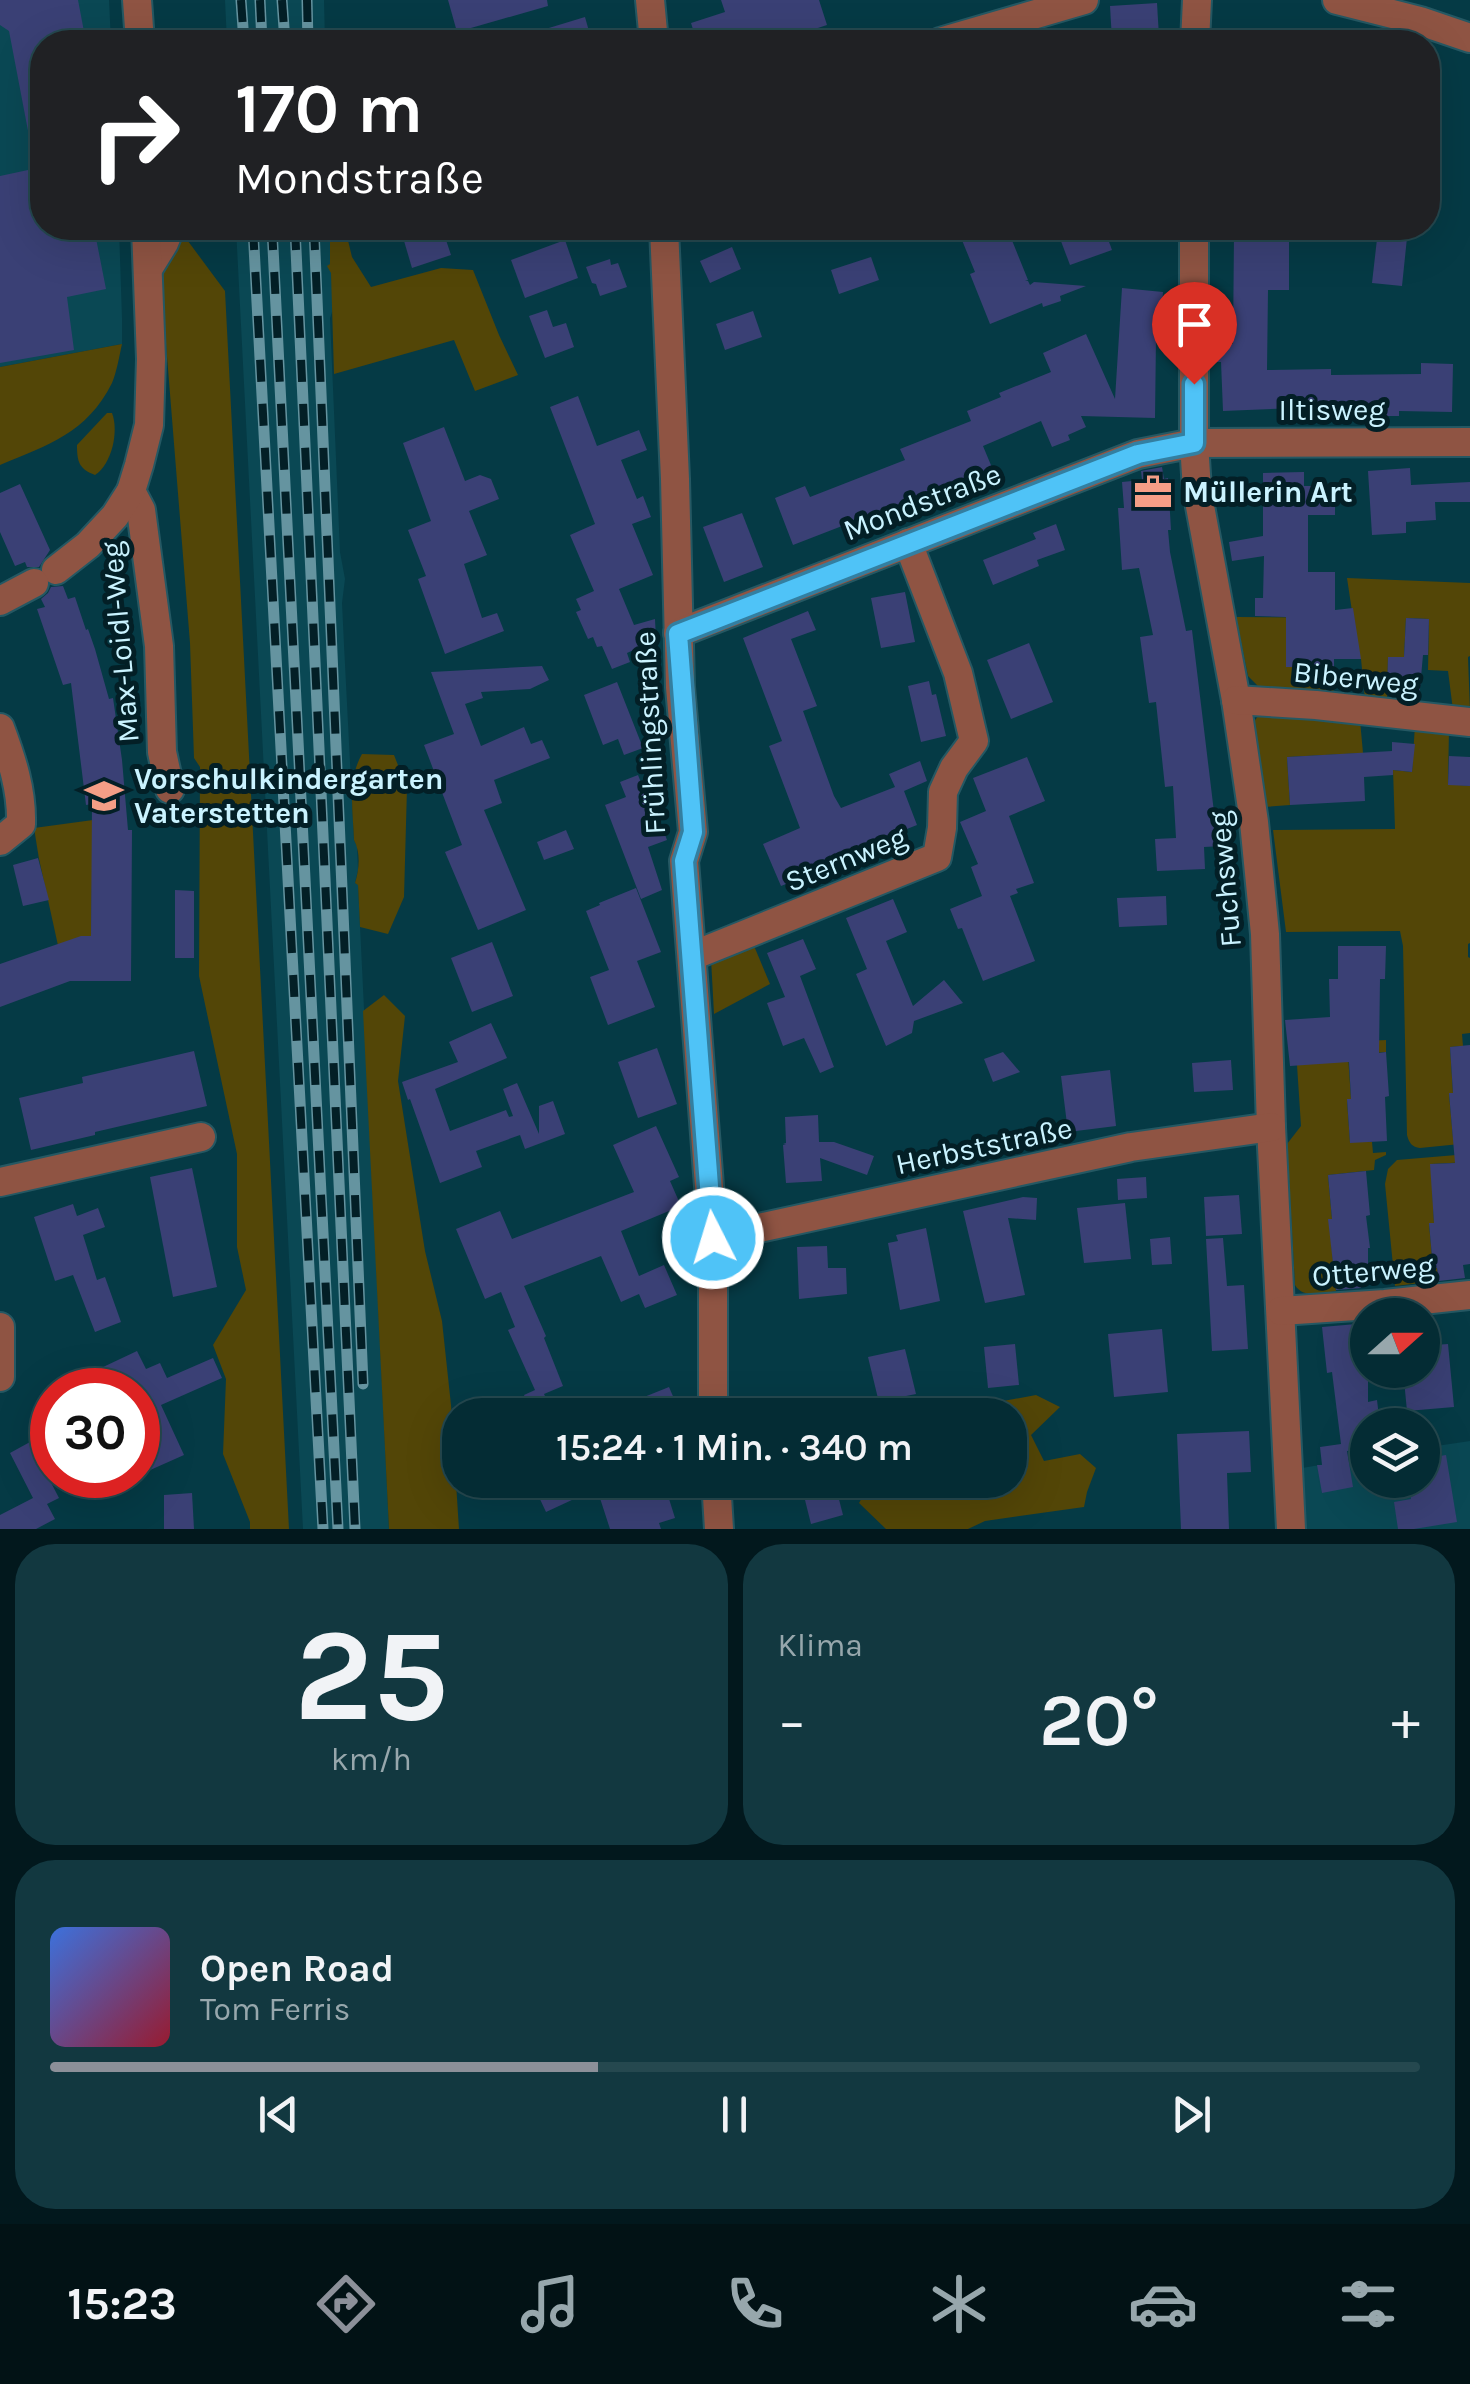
<!DOCTYPE html>
<html lang="de">
<head>
<meta charset="utf-8">
<style>
	body { margin:0; font-family:Karla,sans-serif; background:#123840; color:#f1f3f6; height:100vh; display:flex; flex-direction:column; font-size:38px; white-space:nowrap }
	* { box-sizing:border-box; margin:0 }
	p { font-size:32px; color:#97a7ac }
	.icon { flex:none; width:55px; height:55px; fill:none; stroke:currentColor; stroke-width:2; stroke-linecap:round; stroke-linejoin:round }
	.map { position:relative; height:1529px; overflow:hidden }
	.panel { display:flex; flex-direction:column; gap:15px; padding:15px; background:#02181d; flex:1 }
	.panel>* { flex:none }
	.top-card { position:absolute; left:30px; top:30px; width:1410px; height:210px; border-radius:40px; box-shadow:0 10px 40px #0002,0 0 0 2px #25484f; background:#202124; color:#fff; overflow:hidden }
	.needle { width:65px; rotate:69deg }
	.controls { position:absolute; left:1350px; top:1298px; display:grid; gap:20px }
	.controls a { display:grid; place-items:center; width:90px; height:90px; border-radius:50%; background:#042c34; box-shadow:0 10px 40px #0002,0 0 0 2px #25484f; font-size:50px }
	.speed { position:absolute; left:30px; top:1368px; display:flex; gap:20px; font-size:50px; font-weight:700; text-align:center }
	.speed>* { display:grid; place-content:center; width:130px; height:130px; border-radius:50%; background:#042c34; box-shadow:0 10px 40px #0002,0 0 0 2px #25484f; line-height:1 }
	.speed .limit { border:15px solid #d22; background:#fff; color:#111 }
	.pin { position:absolute; display:grid; place-items:center; width:85px; height:85px; color:#fff; margin:-102px -42px; border-radius:50% 50% 50% 0; rotate:-45deg; box-shadow:0 0 10px #0007 }
	.pin .icon { rotate:45deg }
	.me { position:absolute; width:110px; margin:-55px; rotate:355deg; stroke-linejoin:round; filter:drop-shadow(0 0 8px #0008) }
	.turn { display:flex; align-items:center; gap:35px; height:210px; padding:0 40px; font-size:45px }
	.turn .icon { width:130px; height:130px; stroke-width:2.5 }
	.turn b { display:block; font-size:70px; line-height:85px }
	.big { font-size:75px; font-weight:600; line-height:1.1 }
	.panel .tile { flex:1; display:flex; flex-direction:column; justify-content:center; gap:15px; min-width:0; padding:0 35px; border-radius:40px; background:#123840 }
	.panel .dial { align-items:center; gap:0 }
	.dial b { font-size:130px; line-height:1 }
	.song { display:flex; align-items:center; gap:30px }
	.cover { width:120px; height:120px; border-radius:15px; background:linear-gradient(135deg,hsl(220 70% 55%),hsl(350 70% 35%)) }
	.played { height:10px; border-radius:5px; background:linear-gradient(90deg,#8c9099 40%,#25484f 40%) }
	.keys { display:flex; justify-content:space-around; direction:ltr }
	.heat { display:flex; justify-content:space-between; align-items:center; font-size:55px; direction:ltr }
	.panel .tiles { flex:1; display:grid; gap:15px; grid-template-columns:1fr 1fr }
	.tile:last-child { grid-column:span 2 }
	.trip { position:absolute; left:442px; top:1398px; width:585px; height:100px; border-radius:40px; background:#042c34; box-shadow:0 10px 40px #0002,0 0 0 2px #25484f; font-weight:600; line-height:100px; text-align:center }
	.tabs { display:flex; height:160px; justify-content:space-around; align-items:center; background:#021215; color:#97a7ac }
	.tabs .icon { width:70px; height:70px }
	.tabs .active { color:#8c9099 }
	.tabs b { font-size:45px; color:#f1f3f6 }
	.map>svg:first-child { display:block }
</style>
</head>
<body>
<div class="map">
<svg width="1470" height="1529" viewBox="0 0 1470 1529">
	<rect width="100%" height="100%" fill="#053a45"/>
	<g fill="#0a4854">
		<path d="M0 0H109L111 42H42V228H119L122 318V344L0 367Z"/>
		<path d="M225 0H324L325 42H227Z"/>
		<path d="M236 228H330L333 309 330 318 340 552 345 579 342 603 344 645 354 840 357 846 358 870 355 883 358 884 389 1529H303Z"/>
		<path d="M1470 1441V1529H1306L1302 1468 1367 1457 1368 1480H1422L1423 1448Z"/>
	</g>
	<g fill="#534607">
		<path d="M330 228H345L352 257 371 287 441 268 473 270 499 335 518 375 475 391 454 340 334 374 331 273 327 266 330 264Z"/>
		<path d="M182 233 225 291 289 1529H250V1522L223 1454 226 1379 213 1345 246 1290 237 1247V1154L199 976 200 767 194 758 190 643 160 269Z"/>
		<path d="M122 344C119 357 117 371 112 383 87 433 48 445 0 465V367Z"/>
		<path d="M107 413H112C119 431 112 464 95 475 79 469 77 462 77 445Z"/>
		<path d="M1347 578 1470 583V656L1468 657 1470 711 1453 710 1448 671 1428 670 1429 619 1406 618 1404 657H1388L1387 701 1365 699 1361 659 1286 648V667H1292V683L1334 684 1333 696 1262 690 1248 676 1236 617 1353 618Z"/>
		<path d="M1259 715 1360 720 1363 753 1287 757 1290 805 1264 807 1252 724Z"/>
		<path d="M1415 725 1449 730 1448 784 1470 786V943L1468 944V957L1470 958V1033L1462 1034 1463 1046 1450 1047 1453 1093 1449 1094 1453 1138H1470V1143L1420 1148C1412 1147 1409 1143 1407 1135L1403 946 1400 931 1286 932 1273 830 1395 829 1393 770 1412 772Z"/>
		<path d="M362 754 394 755 407 788 404 897 388 934 360 927 358 885 355 883C359 870 361 853 354 840 353 811 347 780 362 754Z"/>
		<path d="M93 820 91 939 59 950 39 859 34 828Z"/>
		<path d="M752 941 770 984 714 1014 711 959Z"/>
		<path d="M384 995 405 1016 398 1081 425 1251 442 1321 451 1405 459 1529H389L363 1011Z"/>
		<path d="M1386 1040V1052L1348 1055 1351 1099 1347 1100 1350 1142H1372L1373 1153 1386 1152V1155L1375 1160 1374 1170 1328 1175 1332 1219 1329 1220 1336 1291C1322 1293 1303 1299 1295 1285L1287 1144 1301 1126 1297 1065 1312 1044Z"/>
		<path d="M1468 1154 1469 1162 1431 1164 1434 1223 1429 1224 1433 1267 1437 1268 1439 1281 1395 1286 1385 1184 1388 1169 1397 1160Z"/>
		<path d="M1036 1395 1060 1407 1031 1435 1044 1461 1080 1454 1096 1468 1087 1492 1084 1507 985 1521 968 1529H886L859 1503 872 1480H1010V1415L913 1414H932Z"/>
	</g>
	<g fill="#3a4075">
		<path d="M0 0H78L86 42H42V156L33 157 9 31 0 25Z"/>
		<path d="M448 0H547L548 6 457 32Z"/>
		<path d="M721 0H819L827 25 775 42H734L732 37 714 42H697L691 23 725 12Z"/>
		<path d="M1157 3 1159 37 1112 40 1110 6Z"/>
		<path d="M585 17 592 42H517L516 38Z"/>
		<path d="M42 167V228H94L106 289 67 297 74 350 0 363V176Z"/>
		<path d="M424 228H442L451 255 412 268 402 234Z"/>
		<path d="M957 228H1007L1028 280 1025 281H1028L1030 285 1034 282 1086 286 1060 296 1061 301 1043 307 1042 303 990 324 970 274 975 272Z"/>
		<path d="M1056 228H1104L1112 250 1070 265Z"/>
		<path d="M1384 228H1408L1402 286 1372 283 1377 239H1383Z"/>
		<path d="M1234 234H1289V290H1268L1267 370 1331 369V375L1421 374V363L1453 364 1452 412 1399 411V416H1365L1364 401 1334 402V417L1332 419 1298 420V408L1223 411 1221 362H1213L1212 344H1233Z"/>
		<path d="M565 240 578 278 525 298 511 260Z"/>
		<path d="M732 247 741 269 710 283 700 261Z"/>
		<path d="M871 257 879 280 839 294 831 270Z"/>
		<path d="M610 259 611 265 618 263 627 287 600 296 596 284 592 283 586 267Z"/>
		<path d="M1122 288 1163 292 1160 338H1156L1155 418 1081 416 1086 427 1068 435 1070 440 1052 447 1041 421 983 446 993 470 857 525 855 521 793 545 775 498 805 486 810 497 905 460 900 449 971 421 967 411 1001 397 999 393 1051 372 1043 353 1086 334 1115 399Z"/>
		<path d="M547 310 553 327 566 323 574 347 545 358 529 316Z"/>
		<path d="M753 311 762 337 725 350 716 324Z"/>
		<path d="M578 396 597 446 639 430 647 450 621 460 637 499 643 496 651 517 632 524 653 575 619 589 634 625 655 619 656 640 627 653 630 662 612 669 602 646 597 647 593 637 588 639 576 612 581 610 576 599 594 591 570 535 595 524 550 407Z"/>
		<path d="M444 427 465 481 480 475 491 479 499 499 469 511 487 555 464 564 482 618 497 613 504 631 445 654 418 579 426 576 408 530 431 521 403 443Z"/>
		<path d="M1162 467 1164 479 1168 478 1171 530H1168L1170 552 1186 631 1192 630 1214 812H1221L1223 846 1204 847 1205 869 1157 871 1155 839 1176 838 1173 786 1165 787 1156 702 1149 703 1140 637 1153 635 1139 568 1122 570 1118 508H1124L1122 482 1142 480 1141 471Z"/>
		<path d="M1410 468 1411 485 1470 482V502H1435L1436 520 1406 522V533L1372 535 1368 471Z"/>
		<path d="M1304 472V486H1335V515H1308V572H1335V610L1353 608 1361 659H1334V684L1292 683V667H1286V617L1255 616V598H1263L1264 556 1232 561 1229 542 1263 536V473Z"/>
		<path d="M20 484 50 550 39 567H27L25 562 15 566 0 532V493Z"/>
		<path d="M742 513 763 567 724 582 703 527Z"/>
		<path d="M1056 524 1065 550 1037 560 1039 566 993 585 983 560 1036 539 1033 533Z"/>
		<path d="M63 586 68 599 75 597 86 630 88 629 95 649 109 699 113 698 122 760 128 830H132L131 981H70L0 1007V964L81 936H91L92 804 86 805 71 683 63 685 37 609 45 607 41 599 48 593 51 587Z"/>
		<path d="M905 592 915 642 881 648 871 598Z"/>
		<path d="M808 611 816 630 791 639 817 706 803 711 834 796 841 808 895 787 889 774 920 761 927 781 904 791 917 825 851 851 853 857 781 886 763 844 800 828 769 746 782 741 743 638Z"/>
		<path d="M1406 618 1429 619 1428 655H1423L1419 699 1403 697V692L1387 691 1388 657H1404Z"/>
		<path d="M1029 643 1053 702 1011 719 987 660Z"/>
		<path d="M542 666 549 680 530 689 481 692 483 698 465 704 481 746 524 727 531 744 542 740 550 758 494 780 502 803 484 810 526 910 478 930 445 852 462 845 424 745 454 734 431 672Z"/>
		<path d="M929 681 932 695 936 694 946 736 921 742 908 686Z"/>
		<path d="M617 682 643 748 624 755 618 739 603 745 584 695Z"/>
		<path d="M1392 742 1415 744 1412 772 1393 770V775L1364 777 1365 801 1290 805 1287 757 1392 751Z"/>
		<path d="M1449 756 1470 757V786L1448 785Z"/>
		<path d="M1027 757 1045 801 1009 816 1034 883 1016 889 1018 893 1010 896 1035 961 983 981 962 928 958 929 950 909 982 896 971 867 978 864 960 822 986 811 973 778Z"/>
		<path d="M638 775 644 790 648 789 667 840 648 847 662 890 641 899 605 805 626 797 620 782Z"/>
		<path d="M566 830 574 849 544 860 537 842Z"/>
		<path d="M38 858 49 900 23 906 13 865Z"/>
		<path d="M636 888 661 952 637 961 655 1007 608 1025 590 977 609 970 586 911 600 905 599 903Z"/>
		<path d="M175 890 194 891V958H175Z"/>
		<path d="M1166 896 1167 925 1119 927 1117 898Z"/>
		<path d="M893 899 907 932 886 941 913 1006 944 980 963 1003 914 1021 912 1033 886 1046 856 974 867 969 846 918Z"/>
		<path d="M803 939 816 969 800 976 834 1067 820 1073 804 1038 783 1046 767 1003 785 997 767 953Z"/>
		<path d="M492 942 513 996 472 1012 451 958Z"/>
		<path d="M1338 946H1386L1385 979H1380L1379 1053 1386 1052 1389 1096 1385 1097 1387 1141 1350 1143 1347 1099H1351L1349 1062 1290 1066 1285 1020 1330 1017 1329 979H1338Z"/>
		<path d="M491 1023 507 1058 435 1089 450 1131 506 1110 509 1117 513 1116 503 1089 517 1083 539 1134V1106L553 1101 565 1134 525 1149 520 1135 476 1151 482 1167 440 1183 410 1099 408 1100 402 1082 458 1062 449 1042Z"/>
		<path d="M1470 1045V1264L1463 1265 1465 1278 1439 1281 1437 1268H1433L1429 1223H1434L1430 1164 1455 1163 1449 1093H1453L1450 1047Z"/>
		<path d="M657 1048 677 1104 638 1118 618 1062Z"/>
		<path d="M194 1051 207 1106 95 1132V1135L31 1150 19 1098 83 1083 82 1077Z"/>
		<path d="M1003 1052 1020 1072 993 1082 984 1059Z"/>
		<path d="M1231 1060 1233 1090 1194 1092 1192 1063Z"/>
		<path d="M1110 1070 1116 1126 1068 1132 1061 1076Z"/>
		<path d="M818 1115 819 1142H834L874 1156 867 1175 820 1158 822 1181 786 1183 783 1145H786L783 1144 786 1143 785 1117Z"/>
		<path d="M656 1126 679 1177 670 1181 681 1206 621 1231 639 1276 664 1265 677 1295 645 1308 639 1294 621 1302 601 1256 524 1286 546 1336 544 1338 563 1386 544 1394 554 1415H533L524 1395 535 1390 508 1330 515 1327 501 1292 485 1299 456 1229 500 1211 512 1239 634 1192 613 1145Z"/>
		<path d="M192 1168 217 1287 173 1297 150 1177Z"/>
		<path d="M1366 1171 1370 1215 1366 1216 1370 1248H1368V1282H1360L1361 1288 1336 1290 1328 1219H1332L1328 1175Z"/>
		<path d="M1146 1177 1147 1198 1118 1200 1117 1179Z"/>
		<path d="M1239 1195 1242 1234 1206 1236 1204 1197Z"/>
		<path d="M1023 1197 1037 1198 1036 1220 1008 1218 1025 1295 985 1303 963 1211Z"/>
		<path d="M1125 1203 1131 1259 1084 1263 1077 1208Z"/>
		<path d="M73 1204 77 1216 98 1208 105 1227 83 1235 97 1280 105 1277 121 1322 95 1332 73 1275 55 1281 34 1217Z"/>
		<path d="M926 1228 940 1301 900 1310 888 1243 898 1241 896 1235Z"/>
		<path d="M1170 1237 1172 1264 1152 1265 1150 1239Z"/>
		<path d="M1223 1238 1227 1286 1244 1285 1248 1349 1212 1351 1206 1239Z"/>
		<path d="M827 1246 828 1268H846L847 1294 799 1299 797 1247Z"/>
		<path d="M1368 1323V1402L1377 1400 1380 1425H1368V1449L1347 1451 1353 1487 1322 1493 1317 1465H1322L1320 1447 1341 1444 1332 1372 1327 1373 1322 1327Z"/>
		<path d="M1162 1329 1168 1392 1114 1397 1108 1334Z"/>
		<path d="M1015 1344 1019 1385 988 1388 984 1347Z"/>
		<path d="M1448 1344 1454 1407 1407 1411 1403 1370H1422V1346Z"/>
		<path d="M905 1349 916 1394 901 1397 905 1415H882L868 1357Z"/>
		<path d="M137 1351 146 1369 160 1363 167 1378 213 1358 222 1378 161 1405 184 1455 148 1471 138 1449V1390H101L109 1386 101 1368Z"/>
		<path d="M669 1387 681 1415H602V1414Z"/>
		<path d="M1249 1431 1251 1472 1227 1473 1229 1529H1181L1177 1434Z"/>
		<path d="M30 1442 59 1498 47 1504 55 1519 36 1529H0V1515L33 1498 10 1453Z"/>
		<path d="M1446 1455 1457 1522 1414 1529H1398L1394 1502 1411 1499 1408 1480H1422V1459Z"/>
		<path d="M531 1480H615L546 1512Z"/>
		<path d="M636 1480H648L651 1490 665 1486 675 1518 659 1523 661 1529H610L598 1492Z"/>
		<path d="M800 1480H834L843 1515 811 1524Z"/>
		<path d="M192 1493 194 1529H164V1495Z"/>
	</g>
	<g fill="none" stroke-linecap="round" stroke-linejoin="round">
		<g stroke="#255863" stroke-width="32">
			<g id="street">
				<path d="M137 0 140 42"/>
				<path d="M650 0 654 42"/>
				<path d="M1337 0 1420 21 1470 38"/>
				<path d="M940 42 1084 0"/>
				<path d="M1195 42 1197 0"/>
				<path d="M664 228 675 479 680 687 693 832 684 861 713 1238V1415"/>
				<path d="M1194 228V443L1197 490 1236 700 1254 822 1265 934 1271 1127 1291 1529"/>
				<path d="M148 269 164 243 170 228"/>
				<path d="M131 491 141 510 159 646 162 752 170 789"/>
				<path d="M56 570 88 545 115 516 131 491 139 465 149 425 151 359 146 228"/>
				<path d="M0 601 34 583"/>
				<path d="M678 633 1138 454 1194 443 1470 442"/>
				<path d="M1236 700 1316 705 1470 722"/>
				<path d="M0 728C12 760 22 790 21 824L0 841"/>
				<path d="M692 956 937 857 942 828 943 792 954 768 974 741 958 673 908 543"/>
				<path d="M0 1182 201 1137"/>
				<path d="M713 1238 1131 1147 1271 1127"/>
				<path d="M1281 1311 1385 1304 1470 1295"/>
				<path d="M0 1327V1377"/>
				<path d="M716 1480 719 1529"/>
			</g>
		</g>
		<use href="#street" stroke="#8f5443" stroke-width="28"/>
		<g stroke="#6594a0" stroke-width="11">
			<g id="rail">
				<path d="M241 0 244 42"/>
				<path d="M260 0 262 42"/>
				<path d="M282 0 285 42"/>
				<path d="M307 0 308 42"/>
				<path d="M253 228 323 1529"/>
				<path d="M272 228 338 1529"/>
				<path d="M295 228 355 1529"/>
				<path d="M314 228 363 1384"/>
			</g>
		</g>
		<use href="#rail" stroke="#031f26" stroke-width="8" stroke-dasharray="22" stroke-linecap="butt"/>
	</g>
	<g fill="none" stroke-linecap="round" stroke-linejoin="round">
		<g stroke="#337fa1" stroke-width="25">
			<path id="route" d="M713 1238 684 861 693 832 678 634 1138 454 1194 443V384"/>
		</g>
		<use href="#route" stroke="#4fc3f7" stroke-width="18"/>
	</g>
	<defs>
		<g id="office-bare" transform="scale(3)"><path d="M-6-3h4V-5.5h4V-3h4V5H-6ZM-1-4.5V-3h2v-1.5ZM-6 0V1H6V0Z" fill="#f49e86" stroke="#031f26" stroke-width="2.5" paint-order="stroke"/></g>
		<g id="school-bare" transform="scale(3)"><path d="M0-5L7-2L0 1L-7-2ZM-4 1L0 2.5L4 1V4Q0 6-4 4Z" fill="#f49e86" stroke="#031f26" stroke-width="2.5" paint-order="stroke"/></g>
	</defs>
	<g fill-rule="evenodd">
		<use href="#office-bare" x="1153" y="492"/>
		<use href="#school-bare" x="104" y="796"/>
	</g>
	<g text-anchor="middle" stroke-width="10" stroke-linejoin="round" paint-order="stroke">
		<g font-size="30" fill="#caf3ff" stroke="#031f26">
			<text x="1332" y="420">Iltisweg</text>
			<text transform="translate(922 502) rotate(-21)" y="10">Mondstraße</text>
			<text transform="translate(120 642) rotate(-95)" y="10">Max-Loidl-Weg</text>
			<text transform="translate(1356 678) rotate(6)" y="10">Biberweg</text>
			<text transform="translate(650 733) rotate(-93)" y="10">Frühlingstraße</text>
			<text transform="translate(846 859) rotate(-22)" y="10">Sternweg</text>
			<text transform="translate(1225 879) rotate(-95)" y="10">Fuchsweg</text>
			<text transform="translate(984 1146) rotate(-12)" y="10">Herbststraße</text>
			<text transform="translate(1373 1271) rotate(-5)" y="10">Otterweg</text>
		</g>
		<g font-size="30" font-weight="bold" fill="#caf3ff" stroke="#031f26" text-anchor="start">
			<text x="1183" y="502">Müllerin Art</text>
			<text x="134" y="789">Vorschulkindergarten<tspan x="134" dy="34">Vaterstetten</tspan></text>
		</g>
	</g>
</svg>
<div class="controls">
<a><svg class="needle" viewBox="-14 -14 28 28"><path d="M0-13l5 13h-10z" fill="#e53935"/><path d="M0 13l5-13h-10z" fill="#97a7ac"/></svg></a>
<a><svg class="icon" aria-label="layers" viewBox="0 0 24 24"><path d="M12 4l9 5-9 5-9-5zM3 14l9 5 9-5"/></svg></a>
</div>
<div class="speed"><div class="limit">30</div></div>
<div class="pin" style="left:1194px;top:384px;background:#d93025"><svg class="icon" aria-label="arrive" viewBox="0 0 24 24"><path d="M6 21V4h12l-3 4 3 4H6"/></svg></div>
<svg class="me" style="left:713px;top:1238px" viewBox="-20 -20 40 40"><circle r="17" fill="#4fc3f7" stroke="#fff" stroke-width="3"/><path d="M0-11L8 9 0 5-8 9z" fill="#fff"/></svg>
<div class="trip">15:24 · 1 Min. · 340 m</div>
<div class="top-card">
<div class="turn"><svg class="icon" aria-label="right" viewBox="0 0 24 24"><path d="M7 20v-9h11M14 6l5 5-5 5"/></svg><div><b>170 m</b>Mondstraße</div></div>
</div>
</div>
<section class="panel">
<div class="tiles">
<div class="tile dial"><b>25</b><p>km/h</p></div>
<div class="tile"><p>Klima</p>
<div class="heat"><a>−</a><b class="big">20°</b><a>+</a></div>
</div>
<div class="tile">
<div class="song"><i class="cover"></i><div><b>Open Road</b><p>Tom Ferris</p></div></div>
<div class="played"></div>
<div class="keys"><svg class="icon" aria-label="previous" viewBox="0 0 24 24"><path d="M18 5L8 12l10 7zM5 5v14"/></svg><svg class="icon" aria-label="pause" viewBox="0 0 24 24"><path d="M8 5v14M16 5v14"/></svg><svg class="icon" aria-label="next" viewBox="0 0 24 24"><path d="M6 5l10 7-10 7zM19 5v14"/></svg></div>
</div>
</div>
</section>
<nav class="tabs">
<b>15:23</b>
<svg class="icon active" aria-label="directions" viewBox="0 0 24 24"><path d="M12 3l9 9-9 9-9-9zM9 14v-3h6M13 9l2 2-2 2"/></svg>
<svg class="icon" aria-label="music" viewBox="0 0 24 24"><path d="M9 18V5l10-2v13"/><circle cx="6" cy="18" r="3"/><circle cx="16" cy="16" r="3"/></svg>
<svg class="icon" aria-label="phone" viewBox="0 0 24 24"><path d="M5 4h4l2 5-3 2q2 4 5 5l2-3 5 2v4C11 20 4 13 5 4z"/></svg>
<svg class="icon" aria-label="climate" viewBox="0 0 24 24"><path d="M12 3v18M4 7l16 10M4 17L20 7"/></svg>
<svg class="icon" aria-label="car" viewBox="0 0 24 24"><path d="M5 17H2v-5l4-1 3-4h7l3 4 3 1v5h-3M9 17h6M6 11h13"/><circle cx="7" cy="17" r="2"/><circle cx="17" cy="17" r="2"/></svg>
<svg class="icon" aria-label="filters" viewBox="0 0 24 24"><path d="M4 7h16M4 17h16"/><circle cx="9" cy="7" r="2"/><circle cx="15" cy="17" r="2"/></svg>
</nav>
</body>
</html>
